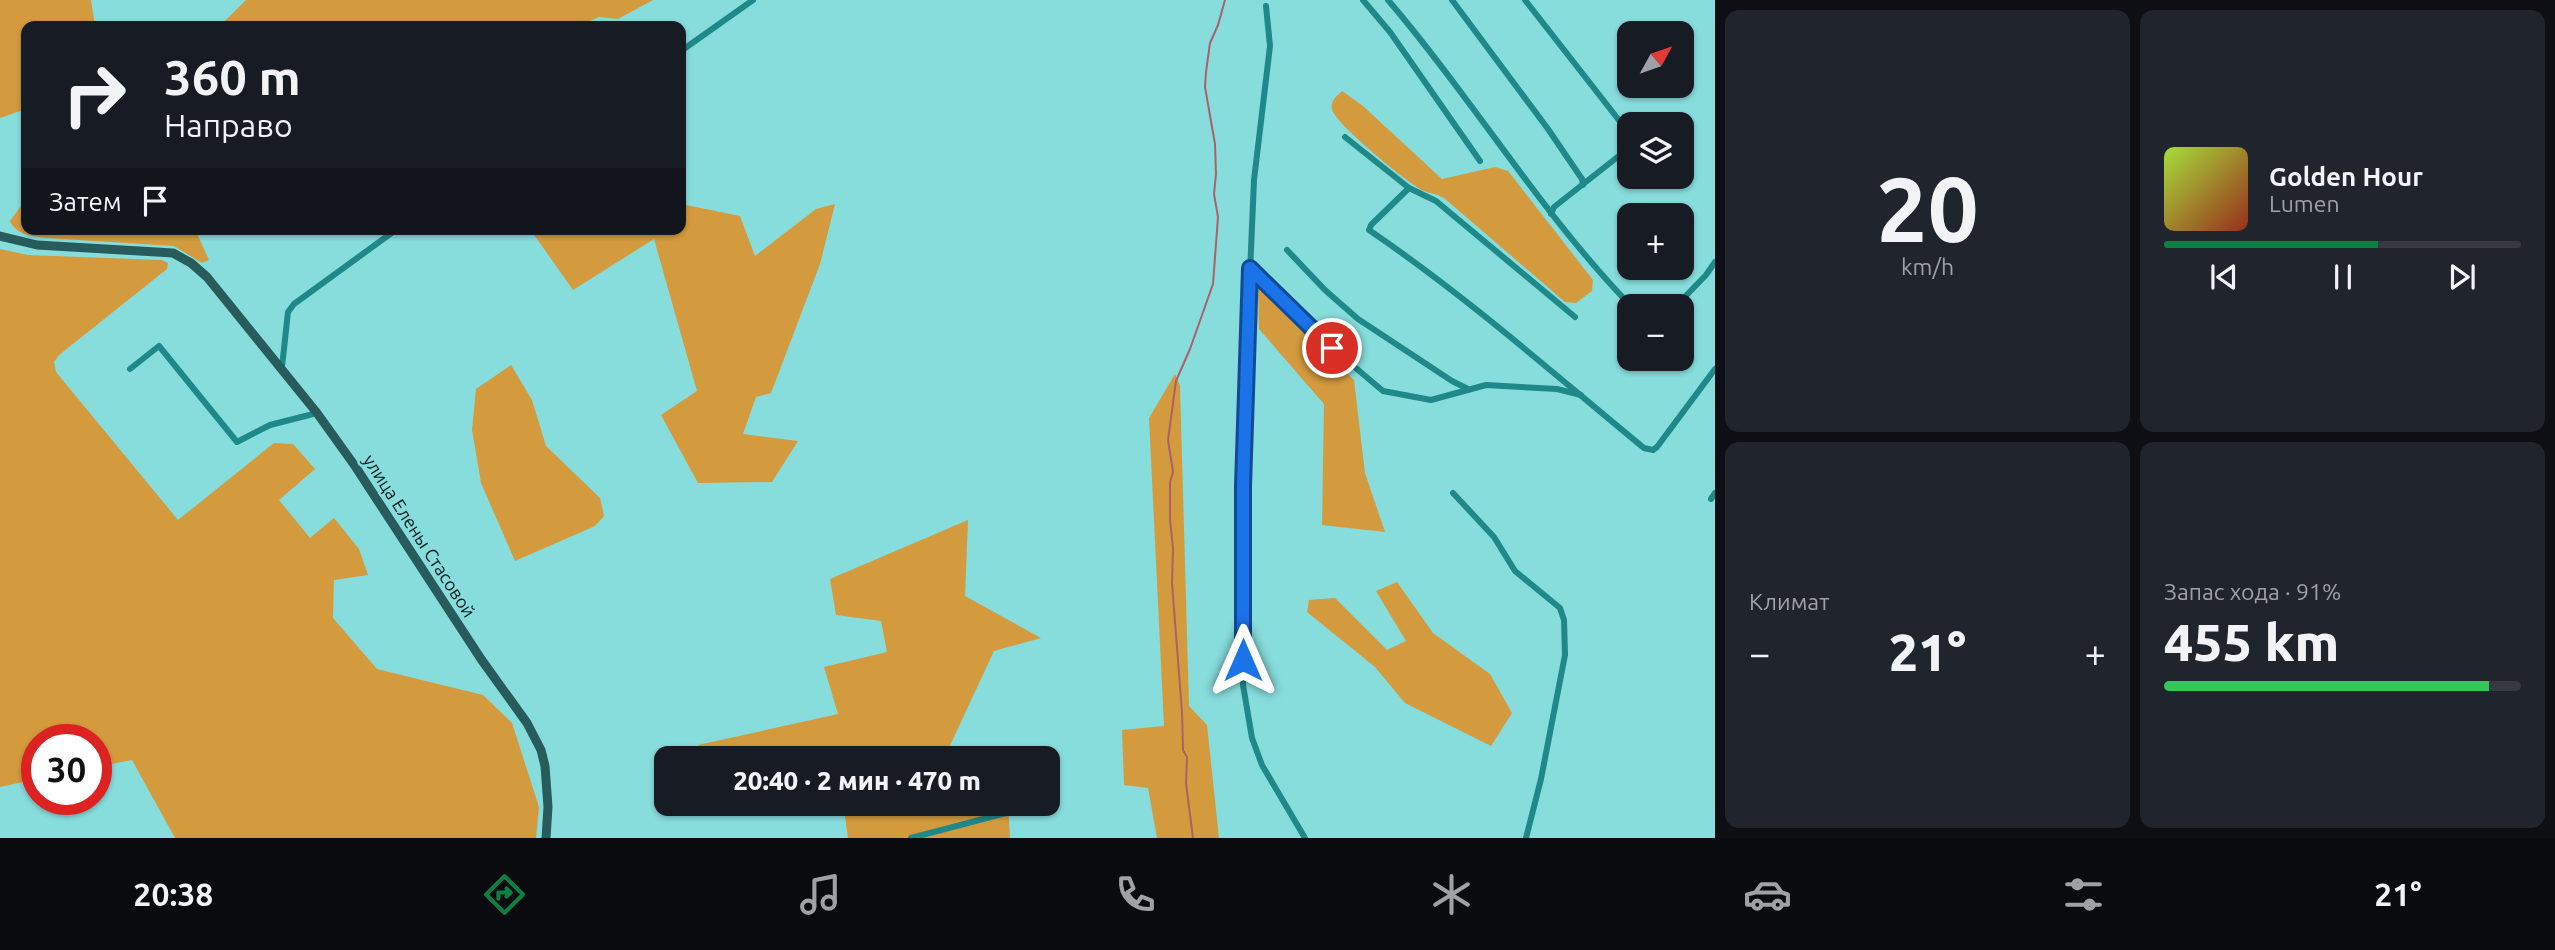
<!DOCTYPE html>
<html lang="ru">
<head>
<meta charset="utf-8">
<style>
	body { margin:0; font-family:Ubuntu,sans-serif; background:#20242c; color:#f1f3f6; height:100vh; display:flex; flex-direction:column; font-size:26px; white-space:nowrap }
	* { box-sizing:border-box; margin:0 }
	p { font-size:23px; color:#9ea1a6 }
	.icon { flex:none; width:38px; height:38px; fill:none; stroke:currentColor; stroke-width:2; stroke-linecap:round; stroke-linejoin:round }
	.map { position:relative; flex:1; overflow:hidden }
	.drawer { display:flex; flex-direction:column; gap:10px; padding:10px; background:#0d0f14; width:840px }
	.drawer>* { flex:none }
	.banner { position:absolute; left:21px; top:21px; width:665px; height:214px; border-radius:14px; box-shadow:0 2px 5px #0004; background:#171b24; color:#f1f3f6; overflow:hidden }
	.needle { width:46px; rotate:50deg }
	.fabs { position:absolute; left:1617px; top:21px; display:grid; gap:14px }
	.fabs a { display:grid; place-items:center; width:77px; height:77px; border-radius:14px; background:#171b24; box-shadow:0 2px 5px #0004; font-size:35px }
	.speed { position:absolute; left:21px; top:724px; display:flex; gap:14px; font-size:35px; font-weight:700; text-align:center }
	.speed>* { display:grid; place-content:center; width:91px; height:91px; border-radius:50%; background:#171b24; box-shadow:0 2px 5px #0004; line-height:1 }
	.speed .limit { border:10px solid #d22; background:#fff; color:#111 }
	.pin { position:absolute; display:grid; place-items:center; width:60px; height:60px; color:#fff; margin:-30px; border:4px solid #fff; border-radius:50%; box-shadow:0 2px 7px #0007 }
	.me { position:absolute; width:77px; margin:-38px; rotate:0deg; stroke-linejoin:round; filter:drop-shadow(0 0 5px #0008) }
	.turn { display:flex; align-items:center; gap:24px; height:147px; padding:0 28px; font-size:32px }
	.turn .icon { width:91px; height:91px; stroke-width:2.5 }
	.turn b { display:block; font-size:49px; line-height:60px }
	.then { display:flex; align-items:center; height:66px; padding:0 28px; background:#0003; gap:14px; font-size:26px }
	.big { font-size:52px; font-weight:800; line-height:1.1 }
	.drawer .tile { flex:1; display:flex; flex-direction:column; justify-content:center; gap:10px; min-width:0; padding:0 24px; border-radius:14px; background:#20242c }
	.drawer .dial { align-items:center; gap:0 }
	.dial b { font-size:91px; line-height:1 }
	.song { display:flex; align-items:center; gap:21px }
	.cover { width:84px; height:84px; border-radius:10px; background:linear-gradient(135deg,hsl(80 70% 55%),hsl(10 70% 35%)) }
	.played { height:7px; border-radius:4px; background:linear-gradient(90deg,#0b8043 60%,#363941 60%) }
	.keys { display:flex; justify-content:space-around; direction:ltr }
	.heat { display:flex; justify-content:space-between; align-items:center; font-size:38px; direction:ltr }
	.charge { height:10px; border-radius:5px; background:linear-gradient(90deg,#34c759 91%,#363941 0) }
	.drawer .tiles { flex:1; display:grid; gap:10px; grid-template-columns:repeat(2,1fr) }
	.trip { position:absolute; left:654px; top:746px; width:406px; height:70px; border-radius:14px; background:#171b24; box-shadow:0 2px 5px #0004; font-weight:800; line-height:70px; text-align:center }
	.tab-bar { display:flex; height:112px; justify-content:space-around; align-items:center; background:#090b0e; color:#9ea1a6 }
	.tab-bar .icon { width:49px; height:49px }
	.tab-bar .current { color:#0b8043 }
	.tab-bar b { font-size:32px; color:#f1f3f6 }
	main { display:flex; flex:1; min-height:0 }
	.map>svg:first-child { display:block }
</style>
</head>
<body>
<main>
<div class="map">
<svg width="1715" height="838" viewBox="0 0 1715 838">
	<rect width="100%" height="100%" fill="#87dcdc"/>
	<g fill="#d49b3e">
		<path d="M0 0H91L95 26H26V109L0 118Z"/>
		<path d="M246 0H653L618 19 599 17 578 26H220Z"/>
		<path d="M1342 91 1363 106 1442 179 1495 167 1508 171 1593 280 1592 291 1576 303 1565 302 1444 198C1435 193 1432 194 1424 191 1410 185 1334 123 1332 109 1330 101 1337 96 1342 91Z"/>
		<path d="M26 199V229H195L209 260 202 263 174 246 46 238C32 236 16 235 10 221Z"/>
		<path d="M681 204 740 216 755 256 816 209 835 204 820 264 771 393 756 397 743 434 798 441 772 482 698 483 661 415 697 391 654 239 573 290 530 229H681Z"/>
		<path d="M0 249 28 255 162 260 168 263 167 269 59 355 54 362 56 372 178 520 274 443 293 444 315 469 279 500 310 538 334 518 359 549 368 575 334 580 333 618 377 669 483 695 512 723 539 807 536 838H175L132 760 96 767V740H37V779L0 787Z"/>
		<path d="M1258 285 1354 380 1365 473 1385 532 1322 525 1324 404 1259 329Z"/>
		<path d="M511 365 532 400 546 446 600 498 604 516 595 526 515 561 481 483 472 430 476 389Z"/>
		<path d="M1175 374 1180 386 1189 706 1207 725 1219 838H1157L1148 788 1124 785 1122 730 1164 726 1149 418Z"/>
		<path d="M968 520 965 596 1041 638 994 651 947 752 954 758H700L698 745 838 714 824 667 887 652 881 621 836 615 830 579Z"/>
		<path d="M1397 582 1433 633 1490 674 1512 713 1491 746 1405 703 1375 667 1307 612 1309 600 1335 598 1387 650 1406 641 1376 591Z"/>
		<path d="M708 803H807L710 816Z"/>
		<path d="M843 803H1008L1010 838H848Z"/>
	</g>
	<g fill="none" stroke-linecap="round" stroke-linejoin="round">
		<path stroke="#aa6269" stroke-width="2" d="M1193 838 1186 783 1187 757 1183 750 1182 712 1172 583 1173 549 1170 519V482L1173 472 1168 440 1176 381 1190 349 1213 284 1218 217 1214 194 1216 174 1215 144 1205 87 1206 72 1210 43 1218 25 1225 0"/>
		<g stroke="#1f8889" stroke-width="6">
			<path d="M1363 0 1390 32 1480 161"/>
			<path d="M1388 0C1473 99 1540 212 1631 306"/>
			<path d="M1452 0 1548 129 1582 179 1583 185"/>
			<path d="M1525 0 1629 133"/>
			<path d="M1266 6 1270 46 1254 180 1250 273 1243 487V685L1252 738 1262 765 1305 838"/>
			<path d="M681 51 753 0"/>
			<path d="M1345 137 1409 188 1436 201 1575 317"/>
			<path d="M1409 188 1371 225 1369 230C1466 296 1554 374 1644 448L1653 450 1657 447 1715 369"/>
			<path d="M1551 214 1554 207 1629 148"/>
			<path d="M1287 250 1325 290 1358 319 1452 381 1468 389"/>
			<path d="M1250 268 1332 348 1383 391 1431 400 1486 385 1557 389 1581 395"/>
			<path d="M1676 306 1706 275 1715 262"/>
			<path d="M1622 348 1629 350"/>
			<path d="M282 367 288 312 294 304 397 229"/>
			<path d="M130 369 159 346 237 442 270 425 317 413"/>
			<path d="M1453 493 1494 537 1515 571 1560 608 1564 620 1565 655 1541 779 1526 838"/>
			<path d="M1711 499 1715 493"/>
			<path d="M911 838 1040 804"/>
		</g>
		<path stroke="#285b5b" stroke-width="9" d="M0 236 37 245 173 253 191 263 207 277 317 413 355 466 481 659 527 723 541 750 545 766 548 807 546 838"/>
	</g>
	<g fill="none" stroke-linecap="round" stroke-linejoin="round">
		<g stroke="#114b97" stroke-width="18">
			<path id="route" d="M1243 660V486L1250 268 1332 348"/>
		</g>
		<use href="#route" stroke="#1a73e8" stroke-width="12"/>
	</g>
	<g text-anchor="middle" stroke-width="5" stroke-linejoin="round" paint-order="stroke">
		<g font-size="18" fill="#031d1e" stroke="#87dcdc">
			<text transform="translate(419 536) rotate(57)" y="6">улица Елены Стасовой</text>
		</g>
	</g>
</svg>
<div class="fabs">
<a><svg class="needle" viewBox="-14 -14 28 28"><path d="M0-13l5 13h-10z" fill="#e53935"/><path d="M0 13l5-13h-10z" fill="#9ea1a6"/></svg></a>
<a><svg class="icon" aria-label="layers" viewBox="0 0 24 24"><path d="M12 4l9 5-9 5-9-5zM3 14l9 5 9-5"/></svg></a>
<a>+</a>
<a>−</a>
</div>
<div class="speed"><div class="limit">30</div></div>
<div class="pin" style="left:1332px;top:348px;background:#d93025"><svg class="icon" aria-label="arrive" viewBox="0 0 24 24"><path d="M6 21V4h12l-3 4 3 4H6"/></svg></div>
<svg class="me" style="left:1243px;top:660px" viewBox="-20 -20 40 40"><path d="M0-17L14 15 0 8-14 15z" fill="#1a73e8" stroke="#fff" stroke-width="4"/></svg>
<div class="trip">20:40 · 2 мин · 470 m</div>
<div class="banner">
<div class="turn"><svg class="icon" aria-label="right" viewBox="0 0 24 24"><path d="M7 20v-9h11M14 6l5 5-5 5"/></svg><div><b>360 m</b>Направо</div></div>
<div class="then">Затем<svg class="icon" aria-label="arrive" viewBox="0 0 24 24"><path d="M6 21V4h12l-3 4 3 4H6"/></svg></div>
</div>
</div>
<section class="drawer">
<div class="tiles">
<div class="tile dial"><b>20</b><p>km/h</p></div>
<div class="tile">
<div class="song"><i class="cover"></i><div><b>Golden Hour</b><p>Lumen</p></div></div>
<div class="played"></div>
<div class="keys"><svg class="icon" aria-label="previous" viewBox="0 0 24 24"><path d="M18 5L8 12l10 7zM5 5v14"/></svg><svg class="icon" aria-label="pause" viewBox="0 0 24 24"><path d="M8 5v14M16 5v14"/></svg><svg class="icon" aria-label="next" viewBox="0 0 24 24"><path d="M6 5l10 7-10 7zM19 5v14"/></svg></div>
</div>
<div class="tile"><p>Климат</p>
<div class="heat"><a>−</a><b class="big">21°</b><a>+</a></div>
</div>
<div class="tile"><p>Запас хода · 91%</p><b class="big">455 km</b><div class="charge"></div></div>
</div>
</section>
</main>
<nav class="tab-bar">
<b>20:38</b>
<svg class="icon current" aria-label="directions" viewBox="0 0 24 24"><path d="M12 3l9 9-9 9-9-9zM9 14v-3h6M13 9l2 2-2 2"/></svg>
<svg class="icon" aria-label="music" viewBox="0 0 24 24"><path d="M9 18V5l10-2v13"/><circle cx="6" cy="18" r="3"/><circle cx="16" cy="16" r="3"/></svg>
<svg class="icon" aria-label="phone" viewBox="0 0 24 24"><path d="M5 4h4l2 5-3 2q2 4 5 5l2-3 5 2v4C11 20 4 13 5 4z"/></svg>
<svg class="icon" aria-label="climate" viewBox="0 0 24 24"><path d="M12 3v18M4 7l16 10M4 17L20 7"/></svg>
<svg class="icon" aria-label="car" viewBox="0 0 24 24"><path d="M5 17H2v-5l4-1 3-4h7l3 4 3 1v5h-3M9 17h6M6 11h13"/><circle cx="7" cy="17" r="2"/><circle cx="17" cy="17" r="2"/></svg>
<svg class="icon" aria-label="filters" viewBox="0 0 24 24"><path d="M4 7h16M4 17h16"/><circle cx="9" cy="7" r="2"/><circle cx="15" cy="17" r="2"/></svg>
<b>21°</b>
</nav>
</body>
</html>
